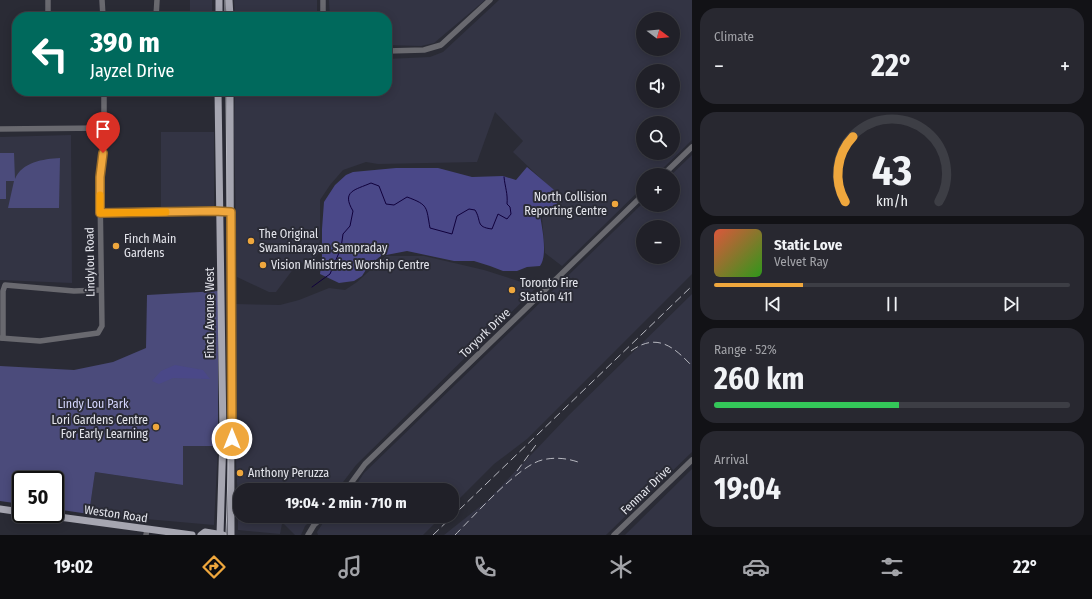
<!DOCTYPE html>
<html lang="en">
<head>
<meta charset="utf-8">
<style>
	body { margin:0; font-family:"Fira Sans Condensed",sans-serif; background:#282830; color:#f1f3f6; height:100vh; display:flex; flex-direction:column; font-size:15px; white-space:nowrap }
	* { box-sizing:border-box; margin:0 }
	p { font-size:13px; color:#a2a3a8 }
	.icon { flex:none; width:22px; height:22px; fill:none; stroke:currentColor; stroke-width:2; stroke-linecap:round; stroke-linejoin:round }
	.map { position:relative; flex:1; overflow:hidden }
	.drawer { display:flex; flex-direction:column; gap:8px; padding:8px; background:#121216; width:400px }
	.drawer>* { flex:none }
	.guide { position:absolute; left:12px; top:12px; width:380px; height:84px; border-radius:16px; box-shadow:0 2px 10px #0003,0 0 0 1px #3d3e45; background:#00695c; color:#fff; overflow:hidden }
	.needle { width:26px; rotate:106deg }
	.tools { position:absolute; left:636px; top:12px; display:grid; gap:8px }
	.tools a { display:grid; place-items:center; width:44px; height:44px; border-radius:50%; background:#202028; box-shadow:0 2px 10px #0003,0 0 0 1px #3d3e45; font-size:20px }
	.speed { position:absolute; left:12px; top:471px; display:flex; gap:8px; font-size:20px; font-weight:700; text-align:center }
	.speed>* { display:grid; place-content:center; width:52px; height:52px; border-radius:50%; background:#202028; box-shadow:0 2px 10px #0003,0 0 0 1px #3d3e45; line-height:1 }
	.speed .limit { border:2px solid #111; border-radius:6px; background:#fff; color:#111 }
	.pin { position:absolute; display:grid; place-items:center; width:34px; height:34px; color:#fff; margin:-41px -17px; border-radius:50% 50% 50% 0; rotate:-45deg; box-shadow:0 0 4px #0007 }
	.pin .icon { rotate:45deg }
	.me { position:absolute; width:44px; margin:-22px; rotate:0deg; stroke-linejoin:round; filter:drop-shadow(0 0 3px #0008) }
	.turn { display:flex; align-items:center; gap:14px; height:84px; padding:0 12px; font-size:18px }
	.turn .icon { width:52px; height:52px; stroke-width:2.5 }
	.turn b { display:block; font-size:28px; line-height:34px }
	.big { font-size:30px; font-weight:700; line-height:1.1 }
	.drawer .tile { flex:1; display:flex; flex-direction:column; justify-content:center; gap:6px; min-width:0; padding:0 14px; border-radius:16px; background:#282830 }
	.drawer .dial { align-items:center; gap:0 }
	.dial svg { height:104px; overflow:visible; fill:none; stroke:#3d3e45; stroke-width:7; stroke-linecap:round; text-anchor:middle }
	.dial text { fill:#f1f3f6; stroke:none }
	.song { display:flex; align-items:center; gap:12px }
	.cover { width:48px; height:48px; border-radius:6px; background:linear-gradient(135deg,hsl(10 70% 55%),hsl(110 70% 35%)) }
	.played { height:4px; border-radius:2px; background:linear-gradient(90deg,#efa73d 25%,#3d3e45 25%) }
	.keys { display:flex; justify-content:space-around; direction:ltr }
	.heat { display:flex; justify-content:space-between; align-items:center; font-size:22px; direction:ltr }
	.charge { height:6px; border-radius:3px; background:linear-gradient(90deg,#34c759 52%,#3d3e45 0) }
	.trip { position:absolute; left:233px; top:483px; width:226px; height:40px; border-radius:16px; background:#202028; box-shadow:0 2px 10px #0003,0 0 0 1px #3d3e45; font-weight:700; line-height:40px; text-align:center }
	.dock { display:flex; height:64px; justify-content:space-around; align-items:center; background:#0d0d10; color:#a2a3a8 }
	.dock .icon { width:28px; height:28px }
	.dock .active { color:#efa73d }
	.dock b { font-size:18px; color:#f1f3f6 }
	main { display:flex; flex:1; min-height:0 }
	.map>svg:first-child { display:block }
</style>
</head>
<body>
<main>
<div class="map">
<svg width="692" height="535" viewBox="0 0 692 535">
	<rect width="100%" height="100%" fill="#2a2b35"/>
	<g fill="#333444" fill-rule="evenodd">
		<path d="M190 0H212V17H186V14L190 13Z"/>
		<path d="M234 0H317V17H235Z"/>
		<path d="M329 0H485L434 43 421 46 387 45V17H330Z"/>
		<path d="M499 0H692V140L656 175H643V187L562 266 545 253 542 218 559 196 513 152 523 141 495 112 477 162 378 164 366 162 343 170 330 185 320 200V239L318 254 312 262 297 264 276 292H269L237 277 234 127 235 91H387V59L430 57 443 52ZM643 19H673V49H643ZM643 71H673V101H643ZM643 123H673V153H643Z"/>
		<path d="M161 132H214V206L161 207Z"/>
		<path d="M71 135 72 283 0 280V137Z"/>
		<path d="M692 155V274L527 439 494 464 452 506V490H353L364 473 643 203V205H673V175H671ZM643 227H673V257H643Z"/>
		<path d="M386 256H424L484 270 537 287 356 465 337 490H240V502H238L233 400 235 304 280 305 299 300 329 288 345 290 357 282Z"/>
		<path d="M692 294V452L606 535H444L487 501 569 415Z"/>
		<path d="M183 446H218L214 525 89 514 95 472 183 485Z"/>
		<path d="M692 469V535H625Z"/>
		<path d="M238 503H240V516H274L282 524 280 534 238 530Z"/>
		<path d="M276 516H315L305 526 301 535H295Z"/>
		<path d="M333 516H442L423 535H318L317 532 323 523Z"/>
	</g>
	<g fill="#4b4b7b">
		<path d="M0 153H14L15 179C22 162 43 159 60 158L59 208H8L14 181H6V199H0Z"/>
		<path d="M218 291V446H183V485L95 472 89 514 55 509V480H21V504L0 501V366L74 370 113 362 146 348 147 295Z"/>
	</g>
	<g fill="#4a4888">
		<path d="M527 167 553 189 562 200 540 215C542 228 548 255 540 266L527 267 517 271H503L490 266 474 261H454L407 251 381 256 369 265 362 276 354 281 339 283 320 274 322 259V229L324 202 335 185 346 175 353 172 396 168H438L472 177 503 176 516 180Z"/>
		<path d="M175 365 203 370 210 379 173 378 159 384 152 381 161 371Z"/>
	</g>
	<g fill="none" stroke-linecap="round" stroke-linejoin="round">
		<path stroke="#10013c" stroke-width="1" d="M312 287 330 274 341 248 343 234 350 226 353 211C341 191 355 190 371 183L379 186 386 204 394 205 407 197C429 205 426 207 430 228L452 234 457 216 469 209 475 210C482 221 475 227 492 229L498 214 507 219 511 214 510 207 507 204C508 194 505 187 504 177"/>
		<g stroke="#69696f" stroke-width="5.5">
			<path d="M48 0V17"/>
			<path d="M102 0 103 17"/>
			<path d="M323 0V17"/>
			<path d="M156 17 157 0"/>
			<path d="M387 51 424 50 441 45 490 0"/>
			<path d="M0 129 104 128"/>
			<path d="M663 175 692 147"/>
			<path d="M100 213 231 212"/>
			<path d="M0 338 40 341 98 333 102 326 100 192 104 133V91"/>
			<path d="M3 338V291L5 285 74 291 101 290"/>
			<path d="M346 490 365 464 643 195"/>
			<path d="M146 535 147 529"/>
			<path d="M308 535 314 525 324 516"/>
			<path d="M614 535 692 460"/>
		</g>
		<g stroke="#a6a6b1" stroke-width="7">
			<path d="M219 0V17"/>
			<path d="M229 0 230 17"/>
			<path d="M218 91 223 436 220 535"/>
			<path d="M230 91 231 535"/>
			<path d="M0 509 21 512"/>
			<path d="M37 514 192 535"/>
			<path d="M201 535 205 532 223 535"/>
		</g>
		<g stroke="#b7b8c0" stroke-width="1">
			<path d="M225 0V17"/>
			<path d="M226 91 229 443 226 535"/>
		</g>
		<g stroke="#b7b8c0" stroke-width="1" stroke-dasharray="8 4" stroke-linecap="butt">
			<path d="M631 351C657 332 674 347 692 366"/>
			<path d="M517 471 538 442"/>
			<path d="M433 535 692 286"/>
			<path d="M455 535C474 516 518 466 542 460 554 457 566 458 578 462"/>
		</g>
	</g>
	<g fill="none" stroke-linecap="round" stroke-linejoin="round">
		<g stroke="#9b6d28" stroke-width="10">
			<path id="route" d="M103 153 100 177V213L214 211 231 212 232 439"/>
		</g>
		<use href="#route" stroke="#efa73d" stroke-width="7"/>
		<path stroke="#f59e0b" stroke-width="7" d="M100 195V213L166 212"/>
	</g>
	<g fill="#efa73d" stroke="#2a2b35" stroke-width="1.5">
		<circle cx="615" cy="204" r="4"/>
		<circle cx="251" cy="241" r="4"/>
		<circle cx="116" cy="246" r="4"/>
		<circle cx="263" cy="265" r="4"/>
		<circle cx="512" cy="290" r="4"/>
		<circle cx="156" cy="427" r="4"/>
		<circle cx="240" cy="473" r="4"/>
	</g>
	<g text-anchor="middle" stroke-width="4" stroke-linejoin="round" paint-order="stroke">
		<g font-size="12" fill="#e4e5ec" stroke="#2a2b35" text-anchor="start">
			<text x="607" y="201" text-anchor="end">North Collision<tspan x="607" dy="14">Reporting Centre</tspan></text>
			<text x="259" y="238">The Original<tspan x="259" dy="14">Swaminarayan Sampraday</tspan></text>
			<text x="124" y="243">Finch Main<tspan x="124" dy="14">Gardens</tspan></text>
			<text x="271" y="269">Vision Ministries Worship Centre</text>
			<text x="520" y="287">Toronto Fire<tspan x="520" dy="14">Station 411</tspan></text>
			<text x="148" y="424" text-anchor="end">Lori Gardens Centre<tspan x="148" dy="14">For Early Learning</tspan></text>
			<text x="248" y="477">Anthony Peruzza</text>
		</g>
		<g font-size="12" fill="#e4e5ec" stroke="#2a2b35">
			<text transform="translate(90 262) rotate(-91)" y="4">Lindylou Road</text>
			<text transform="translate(210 313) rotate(-90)" y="4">Finch Avenue West</text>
			<text transform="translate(485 333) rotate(-44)" y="4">Toryork Drive</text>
			<text transform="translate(646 490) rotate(-44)" y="4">Fenmar Drive</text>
			<text transform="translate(116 514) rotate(8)" y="4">Weston Road</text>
		</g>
		<g font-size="12" fill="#d5d7fe" stroke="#2a2b35">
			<text x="93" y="408">Lindy Lou Park</text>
		</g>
	</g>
</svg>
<div class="tools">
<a><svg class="needle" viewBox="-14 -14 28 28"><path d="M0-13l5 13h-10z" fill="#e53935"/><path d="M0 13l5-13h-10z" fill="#a2a3a8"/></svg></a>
<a><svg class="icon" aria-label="sound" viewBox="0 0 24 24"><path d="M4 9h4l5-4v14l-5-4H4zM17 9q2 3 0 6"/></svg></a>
<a><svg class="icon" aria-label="search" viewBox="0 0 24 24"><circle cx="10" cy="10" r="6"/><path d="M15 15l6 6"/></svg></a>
<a>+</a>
<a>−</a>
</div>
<div class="speed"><div class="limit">50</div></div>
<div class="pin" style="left:103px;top:153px;background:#d93025"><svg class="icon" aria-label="arrive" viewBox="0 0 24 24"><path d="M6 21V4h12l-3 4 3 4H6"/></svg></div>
<svg class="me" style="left:232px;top:439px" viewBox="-20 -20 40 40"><circle r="17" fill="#efa73d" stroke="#fff" stroke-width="3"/><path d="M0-11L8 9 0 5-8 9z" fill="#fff"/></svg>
<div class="trip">19:04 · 2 min · 710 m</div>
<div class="guide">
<div class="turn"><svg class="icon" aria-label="left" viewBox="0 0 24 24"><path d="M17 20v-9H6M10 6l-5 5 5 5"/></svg><div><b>390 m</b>Jayzel Drive</div></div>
</div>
</div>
<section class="drawer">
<div class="tile"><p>Climate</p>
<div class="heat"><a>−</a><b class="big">22°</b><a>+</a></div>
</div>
<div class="tile dial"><svg viewBox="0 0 100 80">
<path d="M14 69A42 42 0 1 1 86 69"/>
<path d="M14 69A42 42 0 0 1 20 19" stroke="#efa73d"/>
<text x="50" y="56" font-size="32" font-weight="700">43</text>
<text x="50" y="72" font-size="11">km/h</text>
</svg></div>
<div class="tile">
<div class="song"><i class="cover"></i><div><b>Static Love</b><p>Velvet Ray</p></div></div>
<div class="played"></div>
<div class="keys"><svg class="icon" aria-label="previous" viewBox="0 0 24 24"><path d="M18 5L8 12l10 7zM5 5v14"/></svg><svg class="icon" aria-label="pause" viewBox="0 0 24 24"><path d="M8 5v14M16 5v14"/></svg><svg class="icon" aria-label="next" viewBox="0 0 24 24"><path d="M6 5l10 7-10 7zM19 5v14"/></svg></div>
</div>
<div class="tile"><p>Range · 52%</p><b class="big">260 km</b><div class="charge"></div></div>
<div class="tile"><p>Arrival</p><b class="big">19:04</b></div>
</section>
</main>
<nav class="dock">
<b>19:02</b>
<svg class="icon active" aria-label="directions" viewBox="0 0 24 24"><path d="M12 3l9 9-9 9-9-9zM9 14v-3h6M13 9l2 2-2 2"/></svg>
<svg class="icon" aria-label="music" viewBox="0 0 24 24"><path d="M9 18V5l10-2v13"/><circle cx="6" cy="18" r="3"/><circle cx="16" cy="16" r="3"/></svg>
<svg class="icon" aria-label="phone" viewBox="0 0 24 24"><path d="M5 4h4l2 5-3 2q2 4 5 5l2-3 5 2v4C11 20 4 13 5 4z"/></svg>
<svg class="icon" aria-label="climate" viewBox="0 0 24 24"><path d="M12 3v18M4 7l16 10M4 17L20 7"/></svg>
<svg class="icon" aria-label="car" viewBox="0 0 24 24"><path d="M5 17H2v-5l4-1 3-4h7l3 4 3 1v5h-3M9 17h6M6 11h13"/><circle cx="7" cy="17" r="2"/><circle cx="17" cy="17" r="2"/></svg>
<svg class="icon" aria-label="filters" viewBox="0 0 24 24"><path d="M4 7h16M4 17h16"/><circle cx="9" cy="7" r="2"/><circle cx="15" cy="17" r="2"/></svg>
<b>22°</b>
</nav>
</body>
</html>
